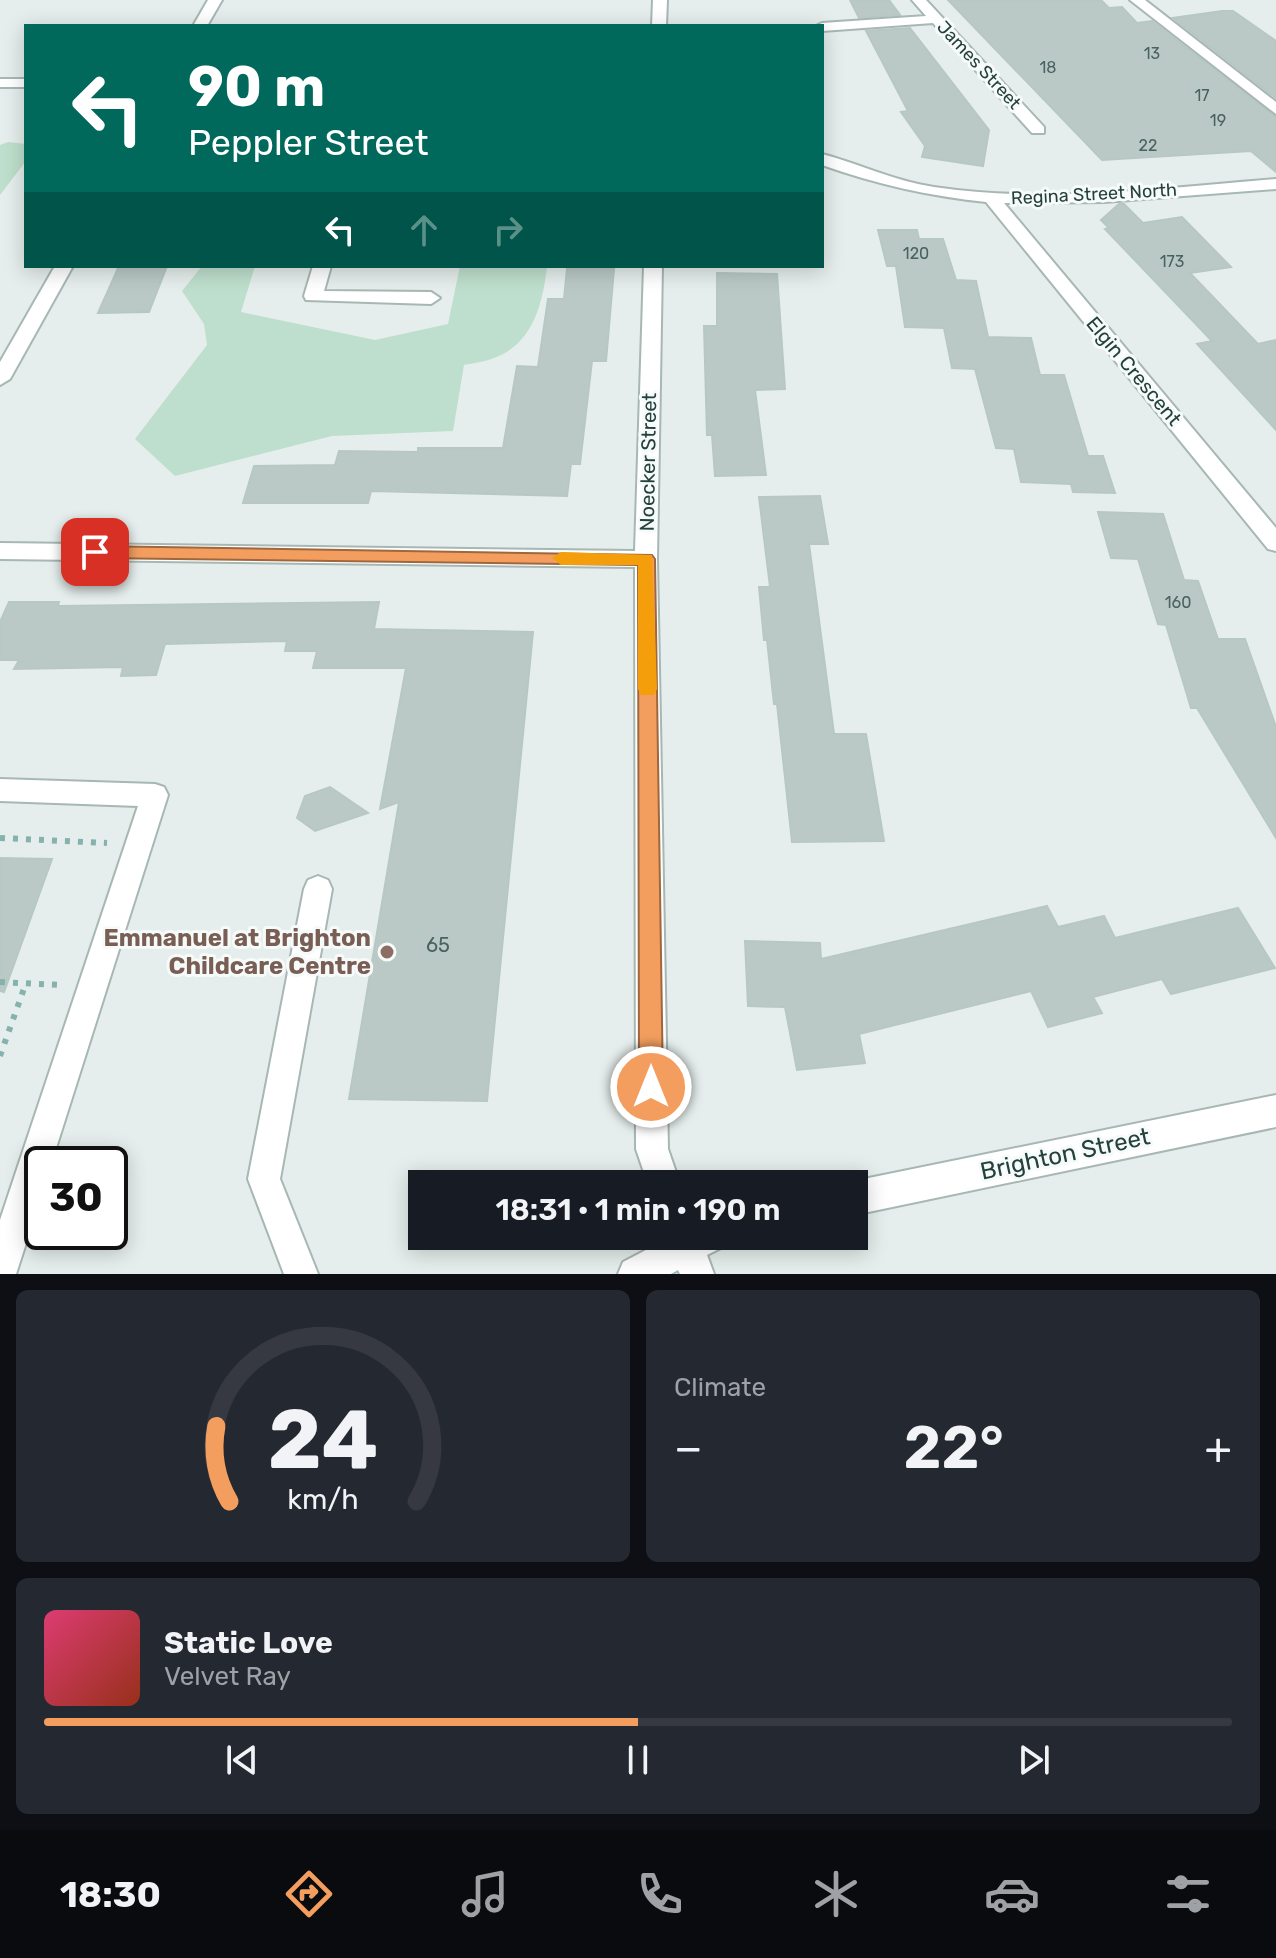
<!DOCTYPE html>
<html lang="en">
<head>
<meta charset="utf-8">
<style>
	body { margin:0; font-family:Rubik,sans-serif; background:#242831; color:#f1f3f6; height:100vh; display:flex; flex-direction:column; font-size:30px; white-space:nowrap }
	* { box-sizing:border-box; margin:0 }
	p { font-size:26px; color:#9ea1a6 }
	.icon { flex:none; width:44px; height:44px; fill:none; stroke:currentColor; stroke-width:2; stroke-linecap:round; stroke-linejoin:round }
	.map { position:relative; height:1274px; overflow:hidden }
	.details { display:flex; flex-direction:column; gap:16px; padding:16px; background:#0d0f14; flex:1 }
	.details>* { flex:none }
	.banner { position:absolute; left:24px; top:24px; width:800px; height:244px; border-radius:0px; box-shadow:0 4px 20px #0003; background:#00695c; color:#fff; overflow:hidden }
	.speed { position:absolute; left:24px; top:1146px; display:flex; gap:16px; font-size:40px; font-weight:700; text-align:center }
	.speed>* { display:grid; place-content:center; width:104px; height:104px; border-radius:50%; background:#171b24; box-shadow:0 4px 20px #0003; line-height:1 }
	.speed .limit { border:4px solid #111; border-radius:12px; background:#fff; color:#111 }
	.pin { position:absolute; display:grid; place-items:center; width:68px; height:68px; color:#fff; margin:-34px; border-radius:16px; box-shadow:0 4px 12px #0006 }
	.me { position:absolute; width:88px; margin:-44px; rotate:0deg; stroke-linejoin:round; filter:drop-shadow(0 0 6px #0008) }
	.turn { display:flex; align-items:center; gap:28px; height:168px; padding:0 32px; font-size:36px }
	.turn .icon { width:104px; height:104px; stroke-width:2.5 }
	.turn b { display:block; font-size:56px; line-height:68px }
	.lanes { display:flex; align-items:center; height:76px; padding:0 32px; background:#0003; justify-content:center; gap:40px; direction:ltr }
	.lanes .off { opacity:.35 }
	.big { font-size:60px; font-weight:600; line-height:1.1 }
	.details .widget { flex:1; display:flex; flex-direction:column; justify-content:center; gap:12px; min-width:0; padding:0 28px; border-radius:12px; background:#242831 }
	.details .dial { align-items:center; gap:0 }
	.dial svg { height:208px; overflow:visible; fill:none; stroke:#363941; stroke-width:7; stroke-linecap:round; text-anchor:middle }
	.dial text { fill:#f1f3f6; stroke:none }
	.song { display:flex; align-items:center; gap:24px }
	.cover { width:96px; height:96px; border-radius:12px; background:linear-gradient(135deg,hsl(340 70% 55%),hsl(10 70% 35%)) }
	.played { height:8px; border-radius:4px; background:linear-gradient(90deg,#f39e5f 50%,#363941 50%) }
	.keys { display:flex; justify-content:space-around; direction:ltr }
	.heat { display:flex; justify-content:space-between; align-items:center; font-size:44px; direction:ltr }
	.details .tiles { flex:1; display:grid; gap:16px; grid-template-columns:1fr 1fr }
	.widget:last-child { grid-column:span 2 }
	.trip { position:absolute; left:408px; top:1170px; width:460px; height:80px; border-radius:0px; background:#171b24; box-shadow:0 4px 20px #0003; font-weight:600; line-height:80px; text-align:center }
	.tab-bar { display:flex; height:128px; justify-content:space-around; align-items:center; background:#090b0e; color:#9ea1a6 }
	.tab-bar .icon { width:56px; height:56px }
	.tab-bar .on { color:#f39e5f }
	.tab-bar b { font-size:36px; color:#f1f3f6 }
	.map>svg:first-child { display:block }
</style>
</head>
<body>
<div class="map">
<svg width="1276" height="1274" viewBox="0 0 1276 1274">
	<rect width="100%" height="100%" fill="#e5eeec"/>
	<g fill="#bedfcd">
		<path d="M8 142 26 144V161L0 195V145Z"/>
		<path d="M202 266H255L241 312 375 340 448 324 460 266H547C543 303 533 344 494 358 485 362 473 363 464 365L453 431 332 436 175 476 135 439 207 345 204 324 182 291Z"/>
	</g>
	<g fill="#bac9c6" stroke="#b7c8c4" stroke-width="2">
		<path d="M850 0H889L900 15 859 18Z"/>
		<path d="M948 0H1101L1109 8 1122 7 1137 23 1152 21 1276 117V172L1251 151 1102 160Z"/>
		<path d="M1222 11H1233L1276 41V98L1173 18Z"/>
		<path d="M910 28 989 130 983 166 922 157 925 146 901 112 908 111 866 31Z"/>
		<path d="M1119 204H1124L1143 223 1182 217 1231 267 1190 273 1258 344 1276 340V430L1197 344 1212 341 1105 229 1109 228 1101 220Z"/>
		<path d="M878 230H917L919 239H943L956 280 976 281 988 337 1031 338 1040 375H1064L1088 456H1103L1115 493 1073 492 1071 484 1021 482 1014 449 996 448 975 369 952 368 944 328 905 327 896 266H887Z"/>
		<path d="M119 266H167L149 312 98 313Z"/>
		<path d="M567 268 614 269 606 361H592L580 464H571L567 496 371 491 368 503H243L254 466 335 465 339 451 418 452V448H503L517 366 538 367 548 299H564Z"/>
		<path d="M717 273 777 274 785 389 755 390 766 475 715 476 712 435H707L704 326H717Z"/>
		<path d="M820 496 828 544H809L834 734H866L884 841 792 842 777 704H774L767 640H764L759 587H770L759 497Z"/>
		<path d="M1098 512 1163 514 1184 580 1198 581 1218 639H1245L1276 727V838L1197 708H1191L1166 625 1158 624 1138 559 1111 558Z"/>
		<path d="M9 602H59L58 606 379 602 374 629 533 632 487 1101 349 1099 399 802 380 809 406 668H313L317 651H285L287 641 165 644 156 675 121 676 123 667 14 669 19 660H0V622Z"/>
		<path d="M330 787 368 813 315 831 297 818 305 796Z"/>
		<path d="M0 858 52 859 4 992 0 991Z"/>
		<path d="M1047 906 1058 927 1104 916 1115 938 1238 908 1275 968 1171 994 1162 979 1093 997 1102 1013 1048 1027 1031 991 859 1034 865 1063 797 1070 785 1007 748 1006 745 941 820 943 821 959Z"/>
	</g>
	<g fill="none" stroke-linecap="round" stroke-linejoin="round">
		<g stroke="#a7b7b4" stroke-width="4">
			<g id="minor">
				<path d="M208 0H222L207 26H193Z"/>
				<path d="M653 0H667L666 26H652Z"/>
				<path d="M912 0H926L1044 127V133H1032L933 23 822 31V26H816L822 23 926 16Z"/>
				<path d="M1130 0H1145L1276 102V114Z"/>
				<rect x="0" y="79" width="26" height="8"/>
				<path d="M822 154C860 164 894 181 934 187 1047 204 1163 188 1276 179V189L1104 202 1004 203 1276 528V551L1268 549 986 202C928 196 876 184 822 165Z"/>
				<path d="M55 266H73L10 379 0 385V362Z"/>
				<path d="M313 266H331L324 291 431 292 440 298 431 304 306 300 304 296Z"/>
				<path d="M644 266H662L657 559 668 1149 680 1184H648L636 1149 635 567 0 559V543L635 551Z"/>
				<path d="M0 779 155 784 164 787 168 795 51 1164H42V1194L16 1274H0V1220L138 806 0 801Z"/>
				<path d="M318 876 328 880 332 889 280 1179 318 1274H284L248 1179 304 889 308 880Z"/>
				<path d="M1276 1095V1127L854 1215V1184H848L854 1181Z"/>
				<path d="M666 1236H726L721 1248 707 1255 714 1274H680L678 1270 671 1274H618L623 1262 667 1239Z"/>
			</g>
		</g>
		<g stroke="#85b2ac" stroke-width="6" stroke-dasharray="5 8" stroke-linecap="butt">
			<path d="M0 838 107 843"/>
			<path d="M0 982 60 985"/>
			<path d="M0 1056 26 983"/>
		</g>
		<use href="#minor" fill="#fff" fill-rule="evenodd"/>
	</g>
	<path fill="#f39e5f" stroke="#9e673e" stroke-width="2" d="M95 546 652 555 655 559 663 1087 660 1095 651 1099 643 1095 639 1087 638 565 95 558 86 552Z"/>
	<path fill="#f59e0b" d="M561 552 652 555 657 689 654 695H641L638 689V565H561L552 558Z"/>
	<circle fill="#8d6e63" stroke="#f6fbf9" stroke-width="3" cx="387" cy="952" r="8"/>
	<g text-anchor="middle" stroke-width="6" stroke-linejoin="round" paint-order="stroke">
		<g font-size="16" fill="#4a6360">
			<text x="1152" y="59">13</text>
			<text x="1048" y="73">18</text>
			<text x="1202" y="101">17</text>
			<text x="1218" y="126">19</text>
			<text x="1148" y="151">22</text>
			<text x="916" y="259">120</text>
			<text x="1172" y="267">173</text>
			<text x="1178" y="608">160</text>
		</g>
		<g font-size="18" fill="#24413e" stroke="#f6fbf9">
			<text transform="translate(979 65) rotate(47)" y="6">James Street</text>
			<text transform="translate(1094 194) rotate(-3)" y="6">Regina Street North</text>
		</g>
		<g font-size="20" fill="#24413e" stroke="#f6fbf9">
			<text transform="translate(1134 371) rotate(50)" y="7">Elgin Crescent</text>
			<text transform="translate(648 462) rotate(-89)" y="7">Noecker Street</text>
		</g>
		<g font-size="20" fill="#4a6360">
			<text x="438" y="952">65</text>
		</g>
		<g font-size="24" font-weight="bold" fill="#785e54" stroke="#f6fbf9" text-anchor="end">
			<text x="371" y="946">Emmanuel at Brighton<tspan x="371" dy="28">Childcare Centre</tspan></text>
		</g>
		<g font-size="24" fill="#24413e" stroke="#f6fbf9">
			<text transform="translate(1065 1154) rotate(-12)" y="8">Brighton Street</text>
		</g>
	</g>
</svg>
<div class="speed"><div class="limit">30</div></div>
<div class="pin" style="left:95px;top:552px;background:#d93025"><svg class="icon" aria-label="arrive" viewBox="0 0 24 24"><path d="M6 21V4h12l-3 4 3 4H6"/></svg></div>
<svg class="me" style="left:651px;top:1087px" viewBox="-20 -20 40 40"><circle r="17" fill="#f39e5f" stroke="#fff" stroke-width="3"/><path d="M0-11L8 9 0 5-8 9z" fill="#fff"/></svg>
<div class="trip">18:31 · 1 min · 190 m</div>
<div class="banner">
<div class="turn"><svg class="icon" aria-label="left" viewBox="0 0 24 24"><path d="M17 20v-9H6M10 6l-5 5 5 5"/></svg><div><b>90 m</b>Peppler Street</div></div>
<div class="lanes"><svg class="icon" aria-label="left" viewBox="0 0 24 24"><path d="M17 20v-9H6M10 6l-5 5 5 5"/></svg><svg class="icon off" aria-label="ahead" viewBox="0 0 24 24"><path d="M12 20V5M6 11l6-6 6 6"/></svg><svg class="icon off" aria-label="right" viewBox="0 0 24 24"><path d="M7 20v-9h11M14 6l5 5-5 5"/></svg></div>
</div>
</div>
<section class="details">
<div class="tiles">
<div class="widget dial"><svg viewBox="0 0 100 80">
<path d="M14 69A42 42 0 1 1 86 69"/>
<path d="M14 69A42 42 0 0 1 9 40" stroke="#f39e5f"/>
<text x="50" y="56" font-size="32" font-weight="700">24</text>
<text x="50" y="72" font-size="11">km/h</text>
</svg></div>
<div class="widget"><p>Climate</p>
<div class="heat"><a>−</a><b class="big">22°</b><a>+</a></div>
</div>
<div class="widget">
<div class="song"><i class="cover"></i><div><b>Static Love</b><p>Velvet Ray</p></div></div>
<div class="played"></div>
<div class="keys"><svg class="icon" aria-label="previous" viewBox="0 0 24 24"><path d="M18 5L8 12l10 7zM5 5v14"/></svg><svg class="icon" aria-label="pause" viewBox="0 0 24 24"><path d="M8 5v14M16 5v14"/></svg><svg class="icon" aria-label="next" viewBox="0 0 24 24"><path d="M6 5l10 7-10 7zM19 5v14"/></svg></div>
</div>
</div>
</section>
<nav class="tab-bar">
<b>18:30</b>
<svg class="icon on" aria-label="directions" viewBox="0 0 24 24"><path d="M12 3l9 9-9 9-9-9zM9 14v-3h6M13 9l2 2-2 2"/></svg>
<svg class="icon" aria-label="music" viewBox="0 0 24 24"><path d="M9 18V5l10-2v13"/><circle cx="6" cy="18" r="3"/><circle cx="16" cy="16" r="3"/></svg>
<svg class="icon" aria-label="phone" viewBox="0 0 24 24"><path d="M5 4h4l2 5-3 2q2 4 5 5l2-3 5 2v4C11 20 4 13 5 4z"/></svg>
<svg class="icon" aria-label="climate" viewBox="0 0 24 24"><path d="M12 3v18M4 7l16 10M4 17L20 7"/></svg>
<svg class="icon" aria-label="car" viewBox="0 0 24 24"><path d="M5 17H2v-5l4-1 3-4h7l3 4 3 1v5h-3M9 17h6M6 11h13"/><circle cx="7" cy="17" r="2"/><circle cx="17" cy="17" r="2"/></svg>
<svg class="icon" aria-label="filters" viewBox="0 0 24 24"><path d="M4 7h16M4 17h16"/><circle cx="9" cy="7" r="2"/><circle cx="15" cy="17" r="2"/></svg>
</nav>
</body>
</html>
